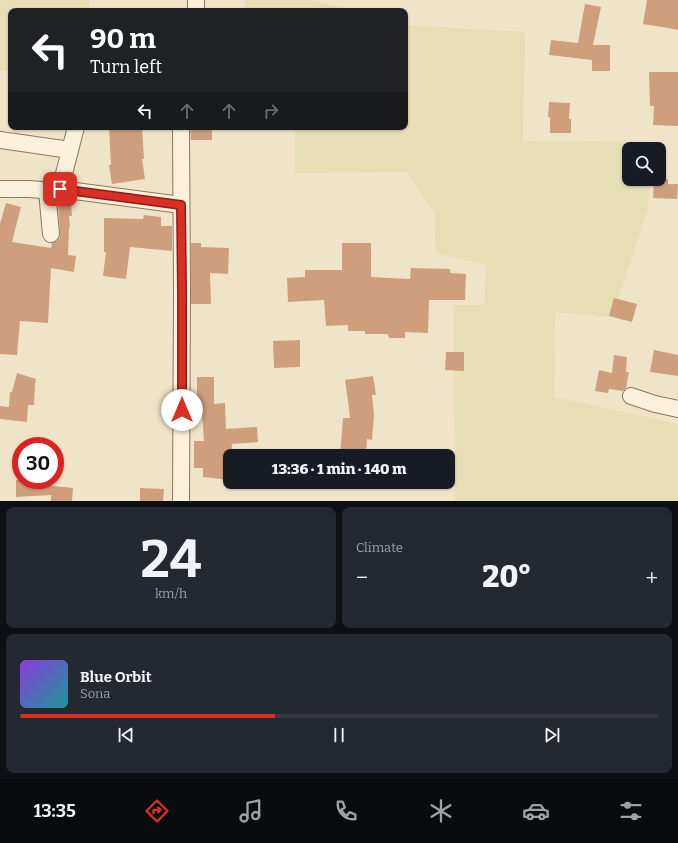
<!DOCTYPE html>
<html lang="en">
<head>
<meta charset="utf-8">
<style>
	body { margin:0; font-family:Bitter,serif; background:#242831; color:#f1f3f6; height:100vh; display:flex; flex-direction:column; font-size:15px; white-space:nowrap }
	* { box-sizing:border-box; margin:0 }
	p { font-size:13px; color:#9ea1a6 }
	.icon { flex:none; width:22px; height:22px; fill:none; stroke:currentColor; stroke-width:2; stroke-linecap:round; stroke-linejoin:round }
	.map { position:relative; height:501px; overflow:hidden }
	.details { display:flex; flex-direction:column; gap:6px; padding:6px; background:#0d0f14; flex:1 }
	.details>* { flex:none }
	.top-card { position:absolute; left:8px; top:8px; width:400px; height:122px; border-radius:8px; box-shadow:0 1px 3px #0004; background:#202124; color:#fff; overflow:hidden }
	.buttons { position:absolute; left:622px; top:142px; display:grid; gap:8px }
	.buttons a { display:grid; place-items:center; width:44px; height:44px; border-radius:8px; background:#171b24; box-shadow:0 1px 3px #0004; font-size:20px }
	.speed { position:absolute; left:12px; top:437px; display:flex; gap:8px; font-size:20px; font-weight:700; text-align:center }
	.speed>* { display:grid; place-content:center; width:52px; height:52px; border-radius:50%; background:#171b24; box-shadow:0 1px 3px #0004; line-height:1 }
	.speed .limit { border:6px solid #d22; background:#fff; color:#111 }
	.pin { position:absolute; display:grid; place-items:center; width:34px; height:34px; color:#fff; margin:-17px; border-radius:8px; box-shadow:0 2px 6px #0006 }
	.me { position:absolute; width:44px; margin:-22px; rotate:0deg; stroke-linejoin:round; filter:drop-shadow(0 0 3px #0008) }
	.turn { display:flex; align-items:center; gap:14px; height:84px; padding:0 16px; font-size:18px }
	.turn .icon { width:52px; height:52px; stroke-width:2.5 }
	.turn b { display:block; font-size:28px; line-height:34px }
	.lanes { display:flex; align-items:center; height:38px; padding:0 16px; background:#0003; justify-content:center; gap:20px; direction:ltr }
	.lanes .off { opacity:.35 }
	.big { font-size:30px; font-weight:800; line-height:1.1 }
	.details .tile { flex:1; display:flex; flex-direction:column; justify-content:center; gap:6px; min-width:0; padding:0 14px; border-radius:8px; background:#242831 }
	.details .dial { align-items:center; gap:0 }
	.dial b { font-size:52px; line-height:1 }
	.song { display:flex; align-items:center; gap:12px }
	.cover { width:48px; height:48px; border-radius:6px; background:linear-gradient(135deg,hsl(270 70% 55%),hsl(180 70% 35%)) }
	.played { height:4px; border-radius:2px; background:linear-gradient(90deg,#d93025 40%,#363941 40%) }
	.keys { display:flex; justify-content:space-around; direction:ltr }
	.heat { display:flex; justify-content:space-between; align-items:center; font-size:22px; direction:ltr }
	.details .tiles { flex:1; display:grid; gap:6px; grid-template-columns:1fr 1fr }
	.tile:last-child { grid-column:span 2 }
	.trip { position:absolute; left:223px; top:449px; width:232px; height:40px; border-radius:8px; background:#171b24; box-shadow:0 1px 3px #0004; font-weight:800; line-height:40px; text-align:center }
	.tab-bar { display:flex; height:64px; justify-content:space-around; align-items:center; background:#090b0e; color:#9ea1a6 }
	.tab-bar .icon { width:28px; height:28px }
	.tab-bar .on { color:#d93025 }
	.tab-bar b { font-size:18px; color:#f1f3f6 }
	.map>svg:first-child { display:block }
</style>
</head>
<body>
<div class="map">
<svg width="678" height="501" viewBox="0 0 678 501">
	<rect width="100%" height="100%" fill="#f0e4c8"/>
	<g fill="#e6deb5">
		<path d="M0 0H89V11H11V71H0Z"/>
		<path d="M233 0H312L353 11H244L245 0Z"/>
		<path d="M405 25 525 32 523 141 655 142 654 149H629V179H651L648 208 612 317 555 312 554 397 678 424V501H455L454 305H484L487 265 436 253 434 212 406 172 295 173V129L273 127H405Z"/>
	</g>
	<g fill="#cf9f7d">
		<path d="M647 0H678V30L668 28 643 24Z"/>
		<path d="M585 4 601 7 593 45H610V71H592V60L549 55 551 40 578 43Z"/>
		<path d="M649 72H678V126L653 125 654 106H650Z"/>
		<path d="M549 102 570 103 569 119H571V133H550V117H548Z"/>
		<path d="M109 127H142L144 159H142L145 179 112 184 109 165H111Z"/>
		<path d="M190 127H212V140H191Z"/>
		<path d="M654 179H668V184H678L677 199 653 198Z"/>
		<path d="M71 202 72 216H69L70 227H69L68 255 76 256 74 272 51 268 48 323 20 321 17 355 0 354V224L6 203 21 207 12 242 51 248 52 243 57 241 60 238V234L58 203Z"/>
		<path d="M144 215 161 217V226H172V251L130 247 126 279 103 276 106 252H104V218L143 219Z"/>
		<path d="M191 243H201V247L229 248 228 274 210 273 211 304H191Z"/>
		<path d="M342 243H371V277L410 279 411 268 450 269V273L466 274 465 300H429L428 333 405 332V338H389L388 334H365V331H348V325L326 326 324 300 288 302 287 278 305 277V270H342Z"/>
		<path d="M614 298 637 304 632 322 609 316Z"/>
		<path d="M300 340V367L274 368 273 341Z"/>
		<path d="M654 350 678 355V376L650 372Z"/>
		<path d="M446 352H464V371L445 370Z"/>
		<path d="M614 355 627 357 626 372H629L626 388 623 391 609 389 608 393 595 391 599 370 612 373Z"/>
		<path d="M17 373 36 379 35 384 34 405H28L27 422 0 419V406L9 407 10 392H12Z"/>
		<path d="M373 376 376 395H372L374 415 372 440 367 439 366 456H340L343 418H350L348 401 345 380Z"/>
		<path d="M197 377H214V404L225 403 226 429 257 427 258 442 232 444 231 456H230V480L203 477V468H194V441H204L201 400H197Z"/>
		<path d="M16 480H35V484L73 488 72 501H51V495L16 497Z"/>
		<path d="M140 488 164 489 163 501H140Z"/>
	</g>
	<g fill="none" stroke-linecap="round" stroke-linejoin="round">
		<g stroke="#8d765c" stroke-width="18">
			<g id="street">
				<path d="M196 11V0"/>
				<path d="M181 127 182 290 181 501"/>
				<path d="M0 140 70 150"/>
				<path d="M0 189H29L55 191 60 189 76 127"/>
				<path d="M60 189 181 205"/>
				<path d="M47 191 51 234"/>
				<path d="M631 396 655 404 678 409"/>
			</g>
		</g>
		<use href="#street" stroke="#faf1dc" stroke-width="16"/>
	</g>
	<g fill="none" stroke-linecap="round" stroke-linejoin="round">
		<g stroke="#8d1f18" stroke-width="10">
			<path id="route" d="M60 189 181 205 182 290V410"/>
		</g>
		<use href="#route" stroke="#d93025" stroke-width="7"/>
	</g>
</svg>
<div class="buttons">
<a><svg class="icon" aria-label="search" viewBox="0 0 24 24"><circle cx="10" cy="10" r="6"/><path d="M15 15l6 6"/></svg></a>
</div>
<div class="speed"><div class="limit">30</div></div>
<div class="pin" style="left:60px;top:189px;background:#d93025"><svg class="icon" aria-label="arrive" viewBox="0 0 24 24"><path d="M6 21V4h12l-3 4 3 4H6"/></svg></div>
<svg class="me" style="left:182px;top:410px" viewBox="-20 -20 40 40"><circle r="19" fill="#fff"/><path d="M0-13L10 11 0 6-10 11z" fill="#d93025"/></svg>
<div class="trip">13:36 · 1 min · 140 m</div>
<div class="top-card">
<div class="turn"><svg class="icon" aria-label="left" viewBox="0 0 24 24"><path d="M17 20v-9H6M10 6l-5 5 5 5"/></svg><div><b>90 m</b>Turn left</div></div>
<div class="lanes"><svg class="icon" aria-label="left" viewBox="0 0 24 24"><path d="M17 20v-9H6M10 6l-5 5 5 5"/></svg><svg class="icon off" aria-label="ahead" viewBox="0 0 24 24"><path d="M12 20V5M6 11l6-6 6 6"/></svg><svg class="icon off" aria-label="ahead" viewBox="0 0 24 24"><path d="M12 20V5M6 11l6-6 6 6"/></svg><svg class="icon off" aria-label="right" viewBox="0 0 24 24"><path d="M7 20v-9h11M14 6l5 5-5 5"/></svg></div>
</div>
</div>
<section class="details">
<div class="tiles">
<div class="tile dial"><b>24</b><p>km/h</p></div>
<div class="tile"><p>Climate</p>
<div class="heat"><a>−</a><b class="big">20°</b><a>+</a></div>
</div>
<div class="tile">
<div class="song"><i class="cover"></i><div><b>Blue Orbit</b><p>Sona</p></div></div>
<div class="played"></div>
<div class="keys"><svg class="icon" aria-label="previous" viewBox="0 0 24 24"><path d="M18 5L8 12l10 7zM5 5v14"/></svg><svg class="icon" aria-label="pause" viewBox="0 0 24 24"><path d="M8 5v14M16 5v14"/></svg><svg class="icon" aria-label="next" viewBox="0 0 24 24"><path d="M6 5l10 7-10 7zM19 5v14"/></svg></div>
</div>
</div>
</section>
<nav class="tab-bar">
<b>13:35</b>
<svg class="icon on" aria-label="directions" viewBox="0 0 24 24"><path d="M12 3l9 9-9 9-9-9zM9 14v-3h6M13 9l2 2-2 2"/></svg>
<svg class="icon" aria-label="music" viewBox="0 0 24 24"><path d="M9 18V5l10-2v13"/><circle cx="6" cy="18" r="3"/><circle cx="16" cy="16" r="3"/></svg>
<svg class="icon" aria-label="phone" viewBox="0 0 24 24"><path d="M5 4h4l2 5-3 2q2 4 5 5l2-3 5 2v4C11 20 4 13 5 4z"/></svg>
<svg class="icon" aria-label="climate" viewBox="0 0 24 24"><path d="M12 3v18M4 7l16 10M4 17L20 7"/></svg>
<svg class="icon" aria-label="car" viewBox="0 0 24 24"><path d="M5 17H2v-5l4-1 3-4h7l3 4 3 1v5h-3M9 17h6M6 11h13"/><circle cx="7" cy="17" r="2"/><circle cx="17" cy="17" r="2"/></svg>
<svg class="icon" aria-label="filters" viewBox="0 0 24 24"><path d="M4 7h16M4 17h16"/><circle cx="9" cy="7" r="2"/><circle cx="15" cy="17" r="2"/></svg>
</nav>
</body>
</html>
